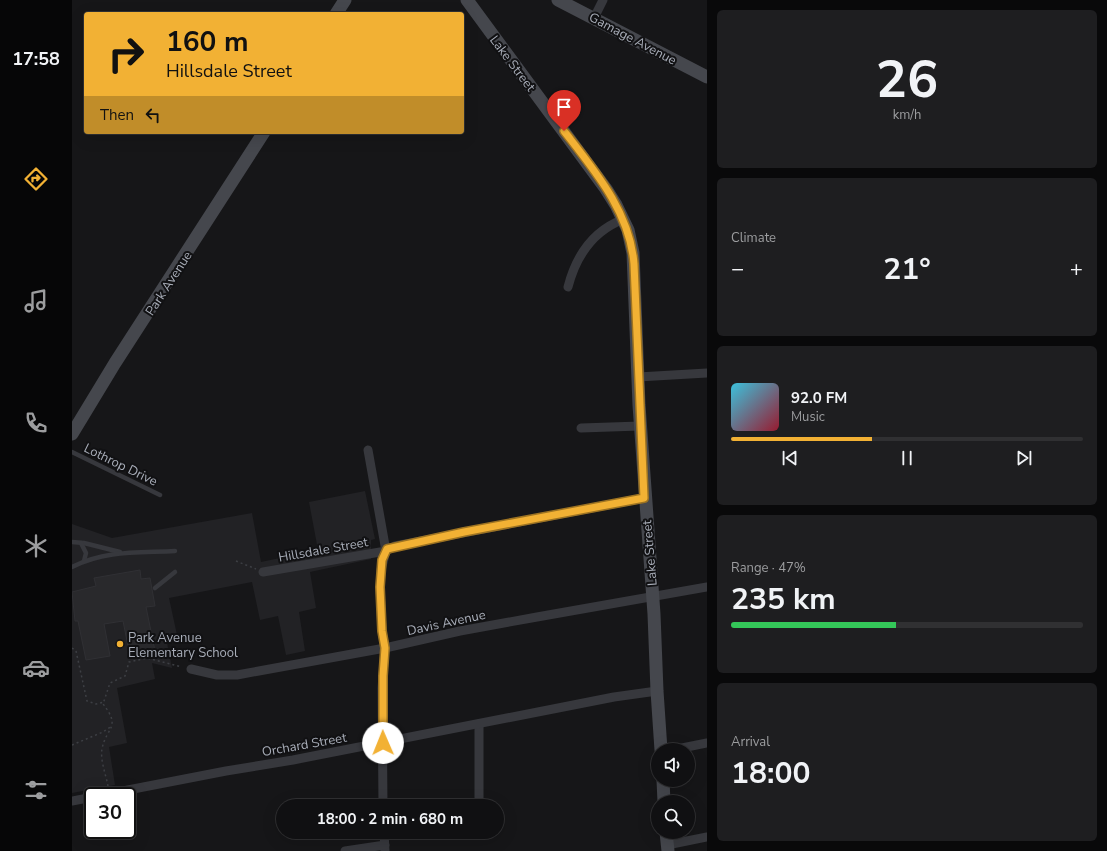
<!DOCTYPE html>
<html lang="en">
<head>
<meta charset="utf-8">
<style>
	body { margin:0; font-family:"Nunito Sans",sans-serif; background:#1e1e20; color:#f1f3f6; height:100vh; display:flex; flex-direction:column; font-size:15px; white-space:nowrap }
	* { box-sizing:border-box; margin:0 }
	p { font-size:13px; color:#9c9d9f }
	.icon { flex:none; width:22px; height:22px; fill:none; stroke:currentColor; stroke-width:2; stroke-linecap:round; stroke-linejoin:round }
	.map { position:relative; flex:1; overflow:hidden }
	.drawer { display:flex; flex-direction:column; gap:10px; padding:10px; background:#09090a; width:400px }
	.drawer>* { flex:none }
	.guide { position:absolute; left:12px; top:12px; width:380px; height:122px; border-radius:4px; box-shadow:0 4px 16px #0002,0 0 0 1px #303032; background:#f2b134; color:#111; overflow:hidden }
	.tools { position:absolute; left:579px; top:743px; display:grid; gap:8px }
	.tools a { display:grid; place-items:center; width:44px; height:44px; border-radius:50%; background:#101012; box-shadow:0 4px 16px #0002,0 0 0 1px #303032; font-size:20px }
	.speed { position:absolute; left:12px; top:787px; display:flex; gap:8px; font-size:20px; font-weight:700; text-align:center }
	.speed>* { display:grid; place-content:center; width:52px; height:52px; border-radius:50%; background:#101012; box-shadow:0 4px 16px #0002,0 0 0 1px #303032; line-height:1 }
	.speed .limit { border:2px solid #111; border-radius:6px; background:#fff; color:#111 }
	.pin { position:absolute; display:grid; place-items:center; width:34px; height:34px; color:#fff; margin:-41px -17px; border-radius:50% 50% 50% 0; rotate:-45deg; box-shadow:0 0 4px #0007 }
	.pin .icon { rotate:45deg }
	.me { position:absolute; width:44px; margin:-22px; rotate:359deg; stroke-linejoin:round; filter:drop-shadow(0 0 3px #0008) }
	.turn { display:flex; align-items:center; gap:14px; height:84px; padding:0 16px; font-size:18px }
	.turn .icon { width:52px; height:52px; stroke-width:2.5 }
	.turn b { display:block; font-size:28px; line-height:34px }
	.then { display:flex; align-items:center; height:38px; padding:0 16px; background:#0003; gap:8px; font-size:15px }
	.big { font-size:30px; font-weight:700; line-height:1.1 }
	.drawer .card { flex:1; display:flex; flex-direction:column; justify-content:center; gap:6px; min-width:0; padding:0 14px; border-radius:6px; background:#1e1e20 }
	.drawer .dial { align-items:center; gap:0 }
	.dial b { font-size:52px; line-height:1 }
	.song { display:flex; align-items:center; gap:12px }
	.cover { width:48px; height:48px; border-radius:6px; background:linear-gradient(135deg,hsl(190 70% 55%),hsl(350 70% 35%)) }
	.played { height:4px; border-radius:2px; background:linear-gradient(90deg,#f2b134 40%,#303032 40%) }
	.keys { display:flex; justify-content:space-around; direction:ltr }
	.heat { display:flex; justify-content:space-between; align-items:center; font-size:22px; direction:ltr }
	.charge { height:6px; border-radius:3px; background:linear-gradient(90deg,#34c759 47%,#303032 0) }
	.trip { position:absolute; left:204px; top:799px; width:228px; height:40px; border-radius:20px; background:#101012; box-shadow:0 4px 16px #0002,0 0 0 1px #303032; font-weight:700; line-height:40px; text-align:center }
	main { display:flex; flex:1; min-height:0 }
	.menu { display:flex; flex-direction:column; width:72px; justify-content:space-around; align-items:center; background:#060607; color:#9c9d9f }
	.menu .icon { width:28px; height:28px }
	.menu .active { color:#f2b134 }
	.menu b { font-size:18px; color:#f1f3f6 }
	.map>svg:first-child { display:block }
</style>
</head>
<body>
<main>
<nav class="menu">
<b>17:58</b>
<svg class="icon active" aria-label="directions" viewBox="0 0 24 24"><path d="M12 3l9 9-9 9-9-9zM9 14v-3h6M13 9l2 2-2 2"/></svg>
<svg class="icon" aria-label="music" viewBox="0 0 24 24"><path d="M9 18V5l10-2v13"/><circle cx="6" cy="18" r="3"/><circle cx="16" cy="16" r="3"/></svg>
<svg class="icon" aria-label="phone" viewBox="0 0 24 24"><path d="M5 4h4l2 5-3 2q2 4 5 5l2-3 5 2v4C11 20 4 13 5 4z"/></svg>
<svg class="icon" aria-label="climate" viewBox="0 0 24 24"><path d="M12 3v18M4 7l16 10M4 17L20 7"/></svg>
<svg class="icon" aria-label="car" viewBox="0 0 24 24"><path d="M5 17H2v-5l4-1 3-4h7l3 4 3 1v5h-3M9 17h6M6 11h13"/><circle cx="7" cy="17" r="2"/><circle cx="17" cy="17" r="2"/></svg>
<svg class="icon" aria-label="filters" viewBox="0 0 24 24"><path d="M4 7h16M4 17h16"/><circle cx="9" cy="7" r="2"/><circle cx="15" cy="17" r="2"/></svg>
</nav>
<div class="map">
<svg width="635" height="851" viewBox="0 0 635 851">
	<rect width="100%" height="100%" fill="#161618"/>
	<path fill="#222225" d="M293 491 303 539 299 540V559L238 572 244 608 227 612 233 651 214 655 206 616 188 620 180 582 97 598 105 635 94 638 100 668 80 663 83 679 45 688 55 743 37 747 43 785 0 793V524L40 538 180 513 189 562 246 550 237 502Z"/>
	<path fill="#29292c" stroke="#303034" d="M68 570 69 579 78 578 83 606 74 607 83 651 58 656 51 621 32 624 38 656 14 660 6 621H3L0 592 24 586 22 578Z"/>
	<g fill="none" stroke-linecap="round" stroke-linejoin="round">
		<g stroke="#3d3f44" stroke-width="1.5" stroke-dasharray="2 3" stroke-linecap="butt">
			<path d="M164 561 184 569"/>
			<path d="M0 648 4 651 15 701 24 704 32 702"/>
			<path d="M0 745 31 732 40 726"/>
			<path d="M36 786C34 775 28 760 30 749 34 727 50 728 31 704L38 683 53 676 57 662 75 658 110 667"/>
		</g>
		<g stroke="#37383d" stroke-width="4.5">
			<path d="M0 452 88 495"/>
			<path d="M0 542 12 543 48 552"/>
			<path d="M9 543 14 553 12 561"/>
			<path d="M0 567C34 550 66 553 103 551"/>
			<path d="M83 588 103 572"/>
		</g>
		<g stroke="#37383d" stroke-width="9">
			<path d="M522 18 531 0"/>
			<path d="M496 287C504 256 520 231 552 219"/>
			<path d="M566 377 635 373"/>
			<path d="M509 428 568 426"/>
			<path d="M296 450 314 551 309 570 308 587 310 631 313 648 310 688 311 806"/>
			<path d="M191 572 314 551 323 546 572 498"/>
			<path d="M119 669 145 675H165L313 648 388 631 465 617 635 587"/>
			<path d="M407 724V806"/>
			<path d="M600 750 635 743"/>
			<path d="M25 796 154 771 221 760 542 697 585 691"/>
			<path d="M0 801 21 797"/>
			<path d="M312 832 313 851"/>
			<path d="M595 845 635 837"/>
			<path d="M273 851 313 845"/>
		</g>
		<g stroke="#45474d" stroke-width="13">
			<path d="M395 0 534 189 544 205 556 230 561 253 567 405 582 614 585 691 589 750"/>
			<path d="M486 0 635 77"/>
			<path d="M264 14 273 0"/>
			<path d="M0 434 43 363 192 132"/>
			<path d="M591 780 592 802"/>
			<path d="M594 832 596 851"/>
		</g>
	</g>
	<g fill="none" stroke-linecap="round" stroke-linejoin="round">
		<g stroke="#9d7322" stroke-width="10">
			<path id="route" d="M311 743V676L313 648 310 631 308 587 310 560 315 549 392 532 572 498 562 264C558 212 523 171 492 131"/>
		</g>
		<use href="#route" stroke="#f2b134" stroke-width="7"/>
	</g>
	<circle fill="#f2b134" stroke="#111113" stroke-width="1.5" cx="48" cy="644" r="4"/>
	<g text-anchor="middle" stroke-width="4" stroke-linejoin="round" paint-order="stroke">
		<g font-size="13" fill="#a8adb8" stroke="#111113">
			<text transform="translate(561 38) rotate(28)" y="5">Gamage Avenue</text>
			<text transform="translate(441 63) rotate(53)" y="5">Lake Street</text>
			<text transform="translate(96 283) rotate(-57)" y="5">Park Avenue</text>
			<text transform="translate(49 464) rotate(26)" y="5">Lothrop Drive</text>
			<text transform="translate(251 549) rotate(-10)" y="5">Hillsdale Street</text>
			<text transform="translate(577 553) rotate(-95)" y="5">Lake Street</text>
			<text transform="translate(374 622) rotate(-12)" y="5">Davis Avenue</text>
			<text transform="translate(232 744) rotate(-10)" y="5">Orchard Street</text>
		</g>
		<g font-size="13" fill="#a8adb8" stroke="#111113" text-anchor="start">
			<text x="56" y="642">Park Avenue<tspan x="56" dy="15">Elementary School</tspan></text>
		</g>
	</g>
</svg>
<div class="tools">
<a><svg class="icon" aria-label="sound" viewBox="0 0 24 24"><path d="M4 9h4l5-4v14l-5-4H4zM17 9q2 3 0 6"/></svg></a>
<a><svg class="icon" aria-label="search" viewBox="0 0 24 24"><circle cx="10" cy="10" r="6"/><path d="M15 15l6 6"/></svg></a>
</div>
<div class="speed"><div class="limit">30</div></div>
<div class="pin" style="left:492px;top:131px;background:#d93025"><svg class="icon" aria-label="arrive" viewBox="0 0 24 24"><path d="M6 21V4h12l-3 4 3 4H6"/></svg></div>
<svg class="me" style="left:311px;top:743px" viewBox="-20 -20 40 40"><circle r="19" fill="#fff"/><path d="M0-13L10 11 0 6-10 11z" fill="#f2b134"/></svg>
<div class="trip">18:00 · 2 min · 680 m</div>
<div class="guide">
<div class="turn"><svg class="icon" aria-label="right" viewBox="0 0 24 24"><path d="M7 20v-9h11M14 6l5 5-5 5"/></svg><div><b>160 m</b>Hillsdale Street</div></div>
<div class="then">Then<svg class="icon" aria-label="left" viewBox="0 0 24 24"><path d="M17 20v-9H6M10 6l-5 5 5 5"/></svg></div>
</div>
</div>
<section class="drawer">
<div class="card dial"><b>26</b><p>km/h</p></div>
<div class="card"><p>Climate</p>
<div class="heat"><a>−</a><b class="big">21°</b><a>+</a></div>
</div>
<div class="card">
<div class="song"><i class="cover"></i><div><b>92.0 FM</b><p>Music</p></div></div>
<div class="played"></div>
<div class="keys"><svg class="icon" aria-label="previous" viewBox="0 0 24 24"><path d="M18 5L8 12l10 7zM5 5v14"/></svg><svg class="icon" aria-label="pause" viewBox="0 0 24 24"><path d="M8 5v14M16 5v14"/></svg><svg class="icon" aria-label="next" viewBox="0 0 24 24"><path d="M6 5l10 7-10 7zM19 5v14"/></svg></div>
</div>
<div class="card"><p>Range · 47%</p><b class="big">235 km</b><div class="charge"></div></div>
<div class="card"><p>Arrival</p><b class="big">18:00</b></div>
</section>
</main>
</body>
</html>
